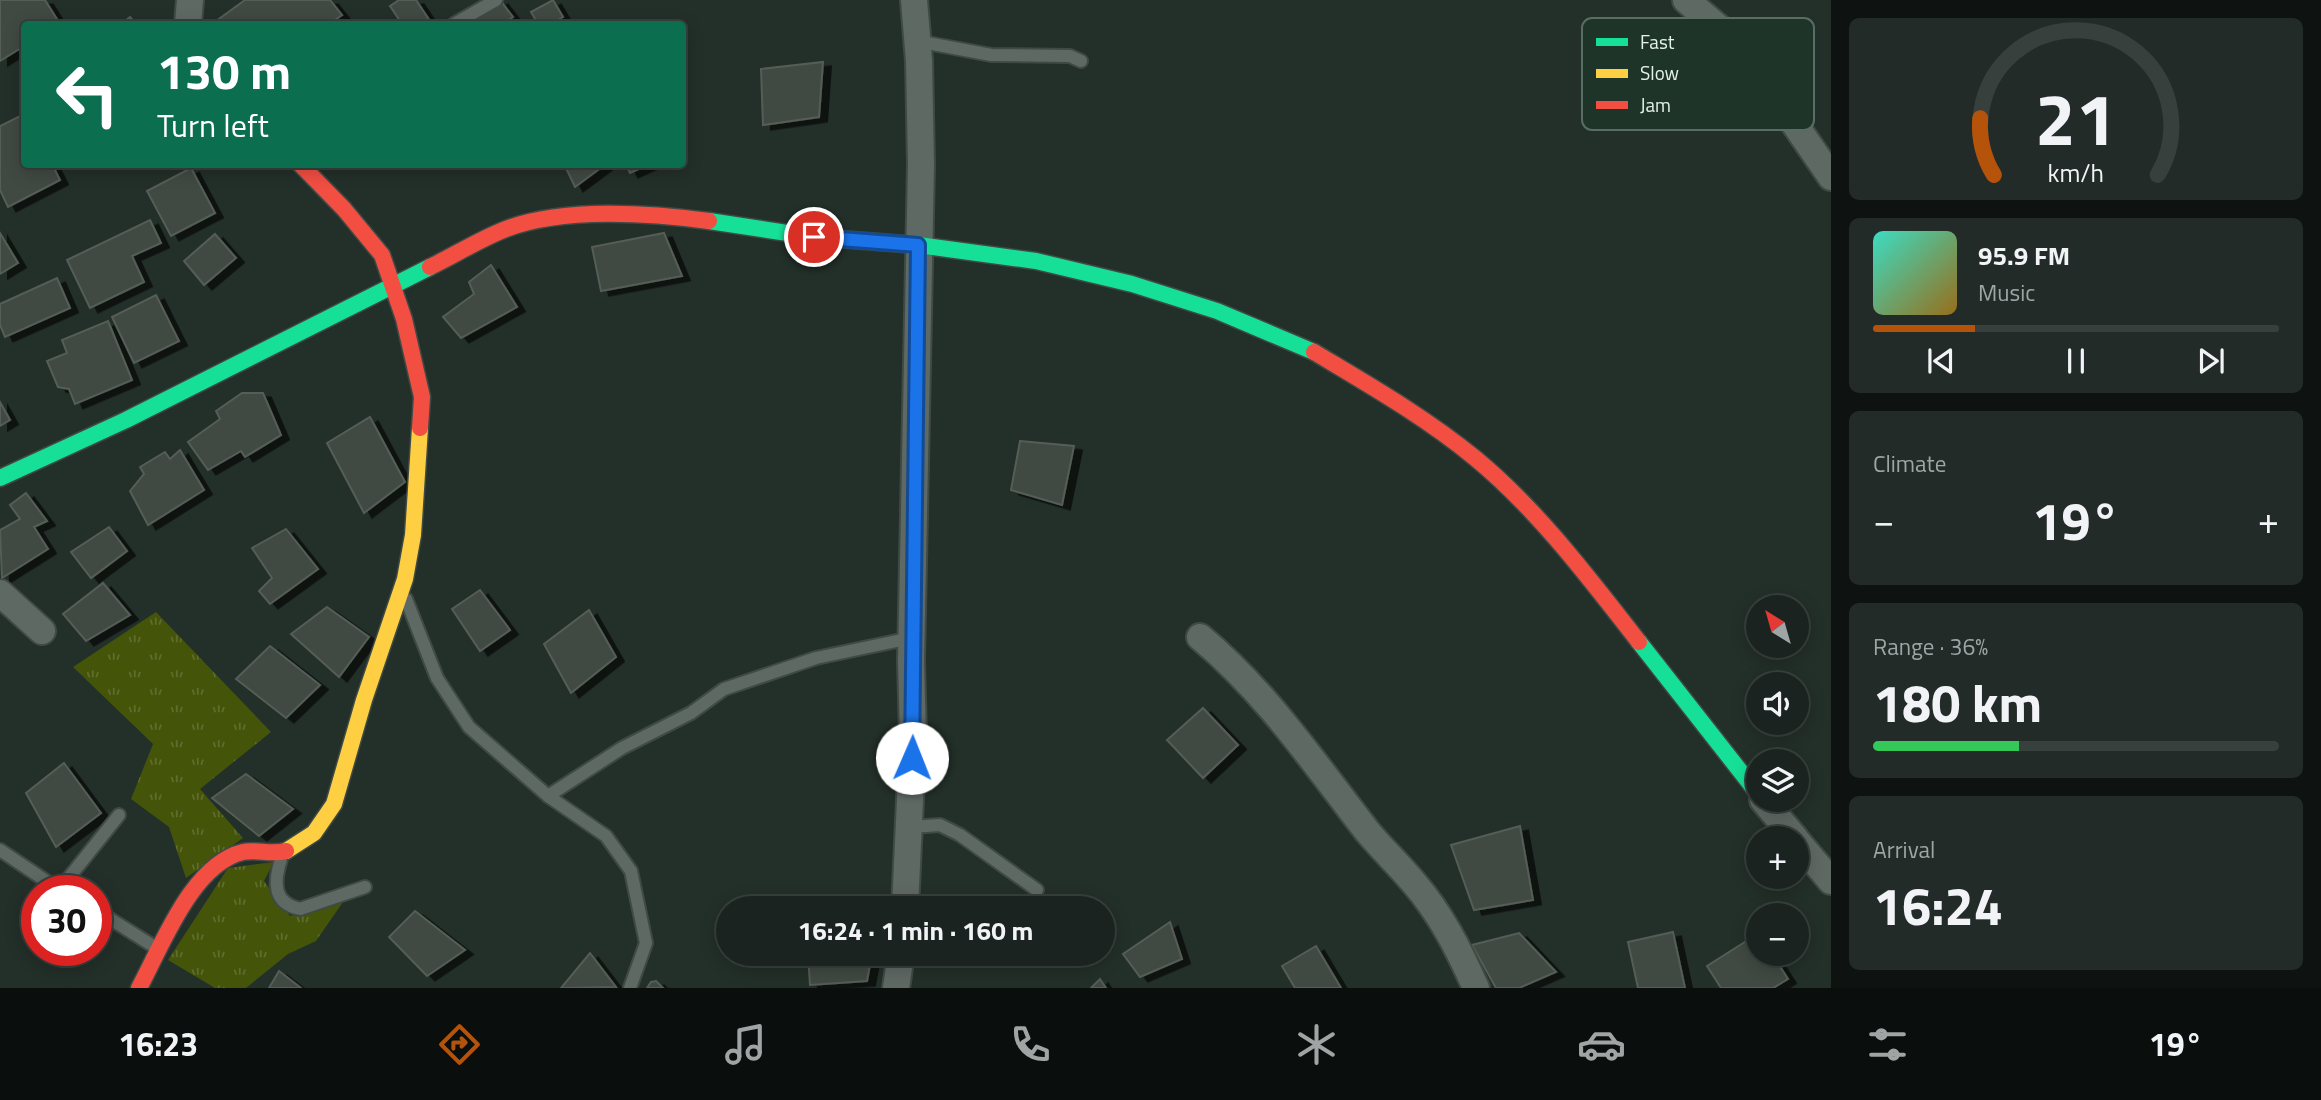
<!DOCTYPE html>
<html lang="en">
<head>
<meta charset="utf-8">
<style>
	body { margin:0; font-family:"Titillium Web",sans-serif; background:#232b28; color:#f1f3f6; height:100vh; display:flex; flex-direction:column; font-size:26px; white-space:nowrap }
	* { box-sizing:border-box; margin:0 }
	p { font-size:23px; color:#9fa4a4 }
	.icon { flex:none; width:38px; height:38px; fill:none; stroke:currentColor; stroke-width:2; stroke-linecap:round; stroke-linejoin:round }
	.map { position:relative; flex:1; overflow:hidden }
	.drawer { display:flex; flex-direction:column; gap:18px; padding:18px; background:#0e1311; width:490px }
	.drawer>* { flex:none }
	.hud { position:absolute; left:21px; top:21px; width:665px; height:147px; border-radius:7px; box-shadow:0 4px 18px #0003,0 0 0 2px #38403d; background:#0b6e4f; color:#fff; overflow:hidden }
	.needle { width:46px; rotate:323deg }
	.buttons { position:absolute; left:1746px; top:595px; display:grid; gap:14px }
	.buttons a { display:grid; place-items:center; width:63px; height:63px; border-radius:50%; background:#1a231f; box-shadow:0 4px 18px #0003,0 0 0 2px #38403d; font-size:35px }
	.speed { position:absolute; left:21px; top:875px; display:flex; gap:14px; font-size:35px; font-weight:700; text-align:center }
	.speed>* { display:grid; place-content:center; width:91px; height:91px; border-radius:50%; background:#1a231f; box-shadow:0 4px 18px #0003,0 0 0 2px #38403d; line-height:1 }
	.speed .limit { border:10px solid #d22; background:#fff; color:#111 }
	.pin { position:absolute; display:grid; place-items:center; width:60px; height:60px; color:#fff; margin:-30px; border:4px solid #fff; border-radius:50%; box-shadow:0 2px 7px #0007 }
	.me { position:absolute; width:77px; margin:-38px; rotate:1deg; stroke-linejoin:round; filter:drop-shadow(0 0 5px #0008) }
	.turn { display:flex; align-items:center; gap:24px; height:147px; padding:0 21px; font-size:32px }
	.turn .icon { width:91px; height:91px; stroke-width:2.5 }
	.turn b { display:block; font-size:49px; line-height:60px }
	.big { font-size:52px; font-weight:700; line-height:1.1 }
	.drawer .widget { flex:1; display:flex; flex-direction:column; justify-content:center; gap:10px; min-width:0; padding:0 24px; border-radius:10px; background:#232b28 }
	.drawer .dial { align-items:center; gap:0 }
	.dial svg { height:182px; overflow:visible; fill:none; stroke:#38403d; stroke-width:7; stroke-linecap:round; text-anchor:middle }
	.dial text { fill:#f1f3f6; stroke:none }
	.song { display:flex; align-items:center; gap:21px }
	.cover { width:84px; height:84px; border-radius:10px; background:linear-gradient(135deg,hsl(170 70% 55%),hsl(40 70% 35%)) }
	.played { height:7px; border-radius:4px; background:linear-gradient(90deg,#b45309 25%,#38403d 25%) }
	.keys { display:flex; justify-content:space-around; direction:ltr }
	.heat { display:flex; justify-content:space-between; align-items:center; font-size:38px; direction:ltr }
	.charge { height:10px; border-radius:5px; background:linear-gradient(90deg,#34c759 36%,#38403d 0) }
	.trip { position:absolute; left:716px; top:896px; width:399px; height:70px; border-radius:35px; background:#1a231f; box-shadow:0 4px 18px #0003,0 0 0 2px #38403d; font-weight:700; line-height:70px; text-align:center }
	.menu { display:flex; height:112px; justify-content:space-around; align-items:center; background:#0a0e0c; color:#9fa4a4 }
	.menu .icon { width:49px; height:49px }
	.menu .current { color:#b45309 }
	.menu b { font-size:32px; color:#f1f3f6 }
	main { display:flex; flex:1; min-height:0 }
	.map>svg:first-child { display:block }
</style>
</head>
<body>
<main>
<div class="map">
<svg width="1831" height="988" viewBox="0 0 1831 988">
	<defs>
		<pattern id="grass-tufts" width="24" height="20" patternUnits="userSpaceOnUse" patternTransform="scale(1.75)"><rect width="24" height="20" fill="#445409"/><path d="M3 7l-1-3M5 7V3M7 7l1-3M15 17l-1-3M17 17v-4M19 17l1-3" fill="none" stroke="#5f6d2d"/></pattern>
		<filter id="shadow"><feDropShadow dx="8" dy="4.5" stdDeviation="0" flood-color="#0009"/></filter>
	</defs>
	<rect width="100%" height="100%" fill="#232f29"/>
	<g fill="url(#grass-tufts)">
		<path d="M156 612 271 732 200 789 243 838 186 878 169 827 131 799 153 744 73 667Z"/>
		<path d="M274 862 264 881 290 916 343 902 316 941 288 954 246 988H215L168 960 228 868Z"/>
	</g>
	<g fill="#414943" stroke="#545d57" stroke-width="2" filter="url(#shadow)">
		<path d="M0 0H45L60 24H24V46L0 61Z"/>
		<path d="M245 0H330L342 15 329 24H212Z"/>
		<path d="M399 0H416L430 21 425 24H402L390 6Z"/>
		<path d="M500 0 513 17 502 24H472L470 22Z"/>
		<path d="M553 0 563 17 551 24H538L531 12Z"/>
		<path d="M130 17 136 24H121Z"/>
		<path d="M823 62 819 117 763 125 761 69Z"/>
		<path d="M24 114V164H52L60 180 8 207 0 190V126Z"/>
		<path d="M564 164H606L575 187Z"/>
		<path d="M626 164H650L630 173Z"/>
		<path d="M191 168 215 213 171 236 147 191Z"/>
		<path d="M150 220 161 243 132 256 144 282 90 308 67 260Z"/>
		<path d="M0 233 18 263 0 274Z"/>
		<path d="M664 233 682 276 601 291 592 247Z"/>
		<path d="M215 234 236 258 204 285 184 261Z"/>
		<path d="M491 265 517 307 461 338 443 317 474 294 469 282Z"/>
		<path d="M57 278 70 308 5 337 0 325V304Z"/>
		<path d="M156 295 179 341 134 363 112 317Z"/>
		<path d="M108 321 132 380 75 404 69 389 58 387 47 361 67 353 62 340Z"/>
		<path d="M242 393H263L281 435 245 457 241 451 208 470 188 442 220 419 216 411Z"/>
		<path d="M0 402 10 420 0 426Z"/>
		<path d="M370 417 405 482 364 513 327 443Z"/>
		<path d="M1020 441 1074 446 1062 505 1011 490Z"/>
		<path d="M180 450 204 490 148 525 130 491 144 474 140 467 165 452 170 459Z"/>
		<path d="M26 493 47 521 34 527 48 549 2 578 0 530 20 519 10 505Z"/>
		<path d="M109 527 127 551 91 578 71 552Z"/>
		<path d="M286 529 318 569 270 604 259 591 272 578 252 548Z"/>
		<path d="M103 583 130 615 86 641 63 614Z"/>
		<path d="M480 590 510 630 480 651 452 609Z"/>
		<path d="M327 607 369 637 339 677 291 634Z"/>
		<path d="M589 610 616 657 571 693 544 644Z"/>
		<path d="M270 646 320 685 286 718 236 679Z"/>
		<path d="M1203 708 1238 745 1203 778 1167 740Z"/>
		<path d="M64 763 101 813 56 847 26 793Z"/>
		<path d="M246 774 293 809 259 836 212 798Z"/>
		<path d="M1520 826 1533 900 1474 910 1451 845Z"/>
		<path d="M415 911 465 950 427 976 389 937Z"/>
		<path d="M1170 922 1182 959 1140 977 1123 954Z"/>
		<path d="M1673 932 1685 988H1638L1628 942Z"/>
		<path d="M1519 933 1556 972 1519 988H1496L1472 945Z"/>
		<path d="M1759 933V954H1772L1788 979 1773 988H1721L1707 966Z"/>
		<path d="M1316 946 1341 988H1295L1282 966Z"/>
		<path d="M590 953 616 987 561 988Z"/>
		<path d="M808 954H872L867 981 810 985Z"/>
		<path d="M279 971 301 988H269Z"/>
		<path d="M1100 979 1106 988H1091Z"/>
		<path d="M656 981 663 988H647L651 982Z"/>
	</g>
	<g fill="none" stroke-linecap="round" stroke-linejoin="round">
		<g stroke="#404a45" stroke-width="16">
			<g id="lane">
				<path d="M454 24 496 0"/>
				<path d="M917 41 991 55 1070 56 1081 61"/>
				<path d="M406 599 437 678 469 727 548 796 622 748 691 713 724 689 816 658 911 638"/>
				<path d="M548 796 606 836 631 871 646 943 630 988"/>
				<path d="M910 827 940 825 960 835 1037 890"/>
				<path d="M0 850 61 891"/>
				<path d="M281 859C274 881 272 903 300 909L365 887"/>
				<path d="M59 890 119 815"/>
				<path d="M96 910 158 949"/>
			</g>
		</g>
		<g stroke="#404a45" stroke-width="30">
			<g id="street">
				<path d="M1686 0 1732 39 1761 75 1831 177"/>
				<path d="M188 24 190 0"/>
				<path d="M0 593 42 631"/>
				<path d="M1200 637C1267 693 1314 763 1367 831 1382 849 1399 865 1414 883 1441 914 1459 950 1476 988"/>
				<path d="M1763 800 1795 838"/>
				<path d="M1797 841 1831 881"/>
				<path d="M905 908 913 735 911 661 921 165 919 61 914 0"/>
				<path d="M896 988 901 954"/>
			</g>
		</g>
		<g stroke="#404a45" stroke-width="19">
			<g id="fast">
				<path d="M709 221 813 237 918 245 1036 261 1132 284 1217 311 1314 352"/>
				<path d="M0 478 126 420 430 267"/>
				<path d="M1639 642 1759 795"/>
			</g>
		</g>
		<g stroke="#404a45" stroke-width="19">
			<path id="slow" d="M286 851 314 833 334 804 364 700 405 579 413 535 420 428"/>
		</g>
		<g stroke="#404a45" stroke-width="19">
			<g id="jam">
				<path d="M300 164 344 209 382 255 404 319 422 397 420 428"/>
				<path d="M430 267C455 255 480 239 506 229 563 207 650 213 709 221"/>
				<path d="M1314 352C1369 385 1425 417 1475 458 1538 510 1589 578 1639 642"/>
				<path d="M139 988C162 946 192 864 243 852 256 849 271 855 286 851"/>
			</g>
		</g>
		<use href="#lane" stroke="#5f6964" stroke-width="12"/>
		<use href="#street" stroke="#5f6964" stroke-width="26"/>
		<use href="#fast" stroke="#16e098" stroke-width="16"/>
		<use href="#slow" stroke="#ffcf43" stroke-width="16"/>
		<use href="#jam" stroke="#f24e42" stroke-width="16"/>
	</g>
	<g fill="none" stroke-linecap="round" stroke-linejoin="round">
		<g stroke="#114b97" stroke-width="18">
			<path id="route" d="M814 237 918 245 912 758"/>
		</g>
		<use href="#route" stroke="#1a73e8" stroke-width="12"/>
	</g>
	<rect x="1582" y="18" width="232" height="112" rx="10" fill="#1e3428" stroke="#5a6d62" stroke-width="2"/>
	<rect x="1596" y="38" width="32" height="8" fill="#16e098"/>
	<rect x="1596" y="69" width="32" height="9" fill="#ffcf43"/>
	<rect x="1596" y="101" width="32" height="8" fill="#f24e42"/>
	<g font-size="19" fill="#e5f2ea">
		<text x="1640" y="49">Fast</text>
		<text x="1640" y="80">Slow</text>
		<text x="1640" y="112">Jam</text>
	</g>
</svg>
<div class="buttons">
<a><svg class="needle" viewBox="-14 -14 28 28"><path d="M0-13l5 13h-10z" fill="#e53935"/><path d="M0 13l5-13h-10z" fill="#9fa4a4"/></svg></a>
<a><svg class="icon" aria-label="sound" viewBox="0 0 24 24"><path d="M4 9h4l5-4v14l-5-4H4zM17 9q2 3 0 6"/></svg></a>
<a><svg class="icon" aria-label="layers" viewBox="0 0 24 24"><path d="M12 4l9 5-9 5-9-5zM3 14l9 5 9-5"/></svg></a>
<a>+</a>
<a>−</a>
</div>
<div class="speed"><div class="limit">30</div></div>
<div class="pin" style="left:814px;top:237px;background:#d93025"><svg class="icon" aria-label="arrive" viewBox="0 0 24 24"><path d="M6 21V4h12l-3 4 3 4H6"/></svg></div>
<svg class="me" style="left:912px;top:758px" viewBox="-20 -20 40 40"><circle r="19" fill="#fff"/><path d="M0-13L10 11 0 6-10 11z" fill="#1a73e8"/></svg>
<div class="trip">16:24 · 1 min · 160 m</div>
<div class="hud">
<div class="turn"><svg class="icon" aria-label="left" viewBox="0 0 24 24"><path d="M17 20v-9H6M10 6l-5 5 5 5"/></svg><div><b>130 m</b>Turn left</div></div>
</div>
</div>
<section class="drawer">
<div class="widget dial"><svg viewBox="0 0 100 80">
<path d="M14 69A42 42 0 1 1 86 69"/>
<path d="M14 69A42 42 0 0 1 8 44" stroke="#b45309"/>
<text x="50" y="56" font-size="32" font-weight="700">21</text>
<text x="50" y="72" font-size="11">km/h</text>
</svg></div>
<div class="widget">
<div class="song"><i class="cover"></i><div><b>95.9 FM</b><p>Music</p></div></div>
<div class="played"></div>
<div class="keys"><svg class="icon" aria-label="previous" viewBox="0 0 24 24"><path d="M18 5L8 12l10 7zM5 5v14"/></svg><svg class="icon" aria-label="pause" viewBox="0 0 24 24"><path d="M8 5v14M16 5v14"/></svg><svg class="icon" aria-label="next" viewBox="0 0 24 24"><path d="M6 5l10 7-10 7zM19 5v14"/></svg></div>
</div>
<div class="widget"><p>Climate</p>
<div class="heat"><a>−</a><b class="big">19°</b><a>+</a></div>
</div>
<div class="widget"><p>Range · 36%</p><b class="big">180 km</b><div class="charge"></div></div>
<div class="widget"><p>Arrival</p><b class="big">16:24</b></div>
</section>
</main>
<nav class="menu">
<b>16:23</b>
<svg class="icon current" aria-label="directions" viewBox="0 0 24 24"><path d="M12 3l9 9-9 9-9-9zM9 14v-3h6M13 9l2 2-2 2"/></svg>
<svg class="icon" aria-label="music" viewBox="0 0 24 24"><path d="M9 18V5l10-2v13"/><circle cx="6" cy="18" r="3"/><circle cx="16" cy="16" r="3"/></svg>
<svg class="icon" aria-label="phone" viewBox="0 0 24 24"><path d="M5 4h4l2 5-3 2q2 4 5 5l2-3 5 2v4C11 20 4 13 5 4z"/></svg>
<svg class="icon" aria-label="climate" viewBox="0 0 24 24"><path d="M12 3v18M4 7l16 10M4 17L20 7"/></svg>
<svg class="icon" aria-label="car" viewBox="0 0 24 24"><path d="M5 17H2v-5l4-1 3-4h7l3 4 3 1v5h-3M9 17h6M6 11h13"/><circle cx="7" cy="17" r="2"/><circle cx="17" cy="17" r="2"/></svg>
<svg class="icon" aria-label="filters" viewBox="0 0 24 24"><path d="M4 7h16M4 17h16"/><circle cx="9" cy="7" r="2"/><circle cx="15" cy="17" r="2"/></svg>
<b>19°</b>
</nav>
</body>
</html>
